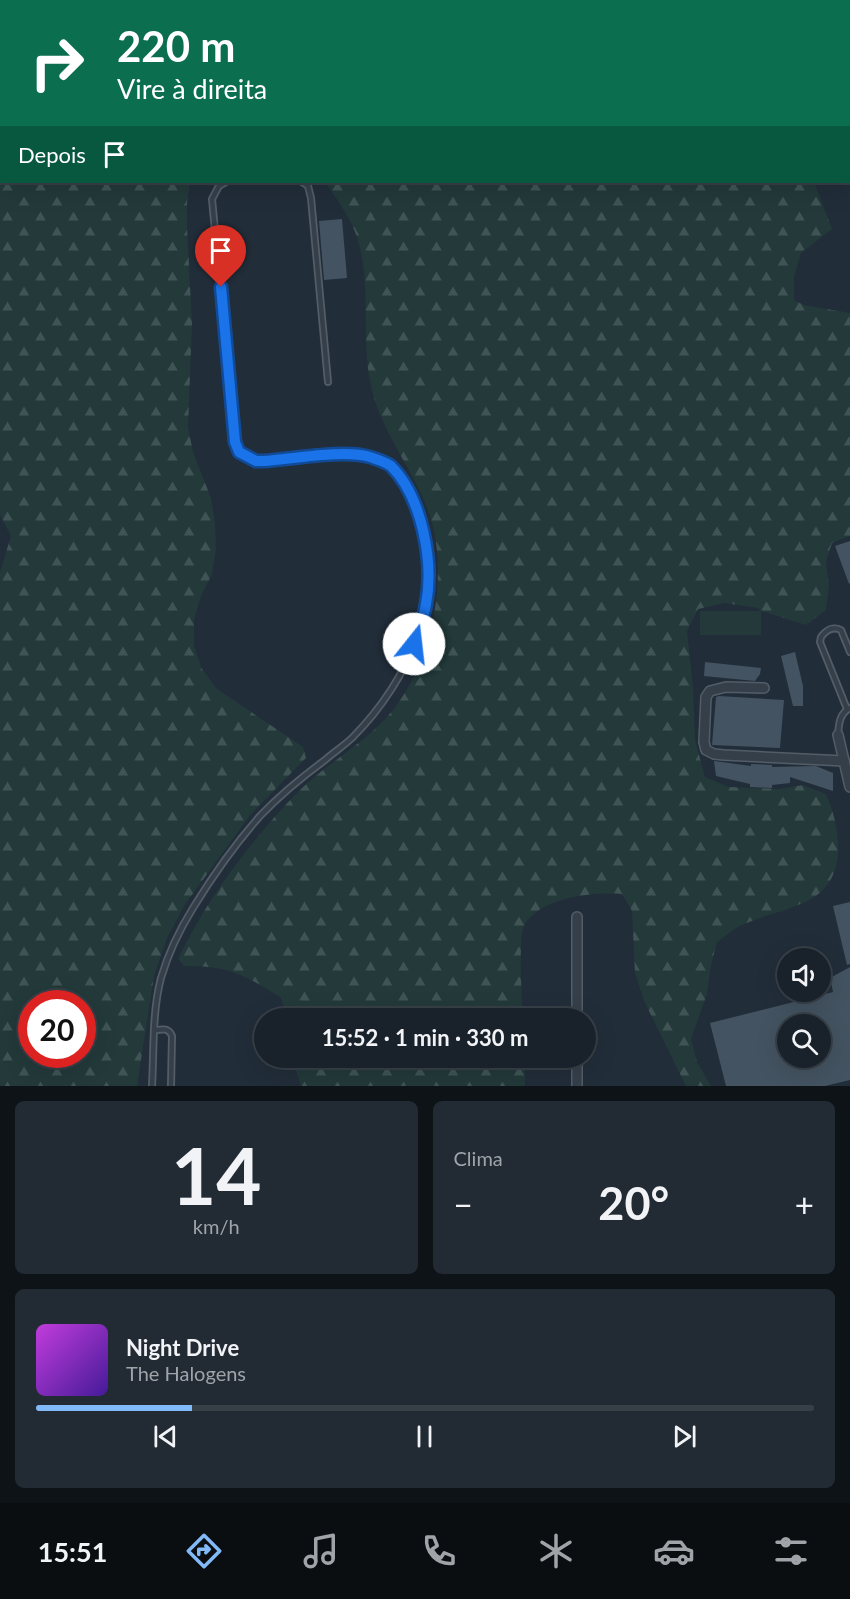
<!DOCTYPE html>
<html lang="pt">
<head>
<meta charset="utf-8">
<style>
	body { margin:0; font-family:Lato,sans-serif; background:#222a33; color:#f1f3f6; height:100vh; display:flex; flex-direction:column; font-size:22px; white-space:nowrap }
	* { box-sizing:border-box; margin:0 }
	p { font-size:20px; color:#9fa4a9 }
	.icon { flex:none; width:33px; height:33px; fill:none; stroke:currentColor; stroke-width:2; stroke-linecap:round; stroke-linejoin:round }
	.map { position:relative; height:1086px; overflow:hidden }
	.sheet { display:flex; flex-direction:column; gap:15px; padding:15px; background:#0e1318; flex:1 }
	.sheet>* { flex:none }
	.hud { position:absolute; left:0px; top:0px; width:850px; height:183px; box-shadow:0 6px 24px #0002,0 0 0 2px #373f47; background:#0b6e4f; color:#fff; overflow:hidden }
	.buttons { position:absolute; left:777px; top:948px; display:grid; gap:12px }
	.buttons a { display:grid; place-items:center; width:54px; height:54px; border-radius:50%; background:#19222b; box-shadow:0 6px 24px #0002,0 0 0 2px #373f47; font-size:30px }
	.speed { position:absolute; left:18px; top:990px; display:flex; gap:12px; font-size:30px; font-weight:700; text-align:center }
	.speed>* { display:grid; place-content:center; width:78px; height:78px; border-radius:50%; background:#19222b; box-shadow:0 6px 24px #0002,0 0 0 2px #373f47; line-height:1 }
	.speed .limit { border:9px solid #d22; background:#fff; color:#111 }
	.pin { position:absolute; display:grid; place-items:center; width:51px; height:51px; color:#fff; margin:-62px -26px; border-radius:50% 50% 50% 0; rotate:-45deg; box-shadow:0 0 6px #0007 }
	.pin .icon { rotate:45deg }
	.me { position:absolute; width:66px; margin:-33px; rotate:16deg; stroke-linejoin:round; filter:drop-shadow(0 0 4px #0008) }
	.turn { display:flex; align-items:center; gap:21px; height:126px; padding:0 18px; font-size:27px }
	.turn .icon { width:78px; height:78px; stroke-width:2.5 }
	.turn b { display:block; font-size:42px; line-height:51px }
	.then { display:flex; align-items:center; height:57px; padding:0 18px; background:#0003; gap:12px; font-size:22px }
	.big { font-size:45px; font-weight:700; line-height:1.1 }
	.sheet .card { flex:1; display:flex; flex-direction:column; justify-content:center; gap:9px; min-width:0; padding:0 21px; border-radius:9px; background:#222a33 }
	.sheet .dial { align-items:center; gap:0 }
	.dial b { font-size:78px; line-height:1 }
	.song { display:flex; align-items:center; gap:18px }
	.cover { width:72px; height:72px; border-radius:9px; background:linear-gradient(135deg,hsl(290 70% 55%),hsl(260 70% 35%)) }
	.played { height:6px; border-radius:3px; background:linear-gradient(90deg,#82b9f8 20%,#373f47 20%) }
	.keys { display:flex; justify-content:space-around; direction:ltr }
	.heat { display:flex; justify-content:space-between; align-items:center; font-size:33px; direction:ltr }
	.sheet .tiles { flex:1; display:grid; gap:15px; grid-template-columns:1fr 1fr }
	.card:last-child { grid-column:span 2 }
	.trip { position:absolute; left:254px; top:1008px; width:342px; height:60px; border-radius:30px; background:#19222b; box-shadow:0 6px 24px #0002,0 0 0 2px #373f47; font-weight:700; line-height:60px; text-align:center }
	.menu { display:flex; height:96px; justify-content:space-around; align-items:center; background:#0a0e11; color:#9fa4a9 }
	.menu .icon { width:42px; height:42px }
	.menu .selected { color:#82b9f8 }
	.menu b { font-size:27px; color:#f1f3f6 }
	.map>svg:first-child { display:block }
</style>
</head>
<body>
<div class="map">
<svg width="850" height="1086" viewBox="0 0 850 1086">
	<defs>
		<pattern id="forest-firs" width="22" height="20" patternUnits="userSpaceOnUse" patternTransform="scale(1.5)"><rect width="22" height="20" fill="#23393a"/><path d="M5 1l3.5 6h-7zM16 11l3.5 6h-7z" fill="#405455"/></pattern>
	</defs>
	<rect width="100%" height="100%" fill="#212d39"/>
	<rect fill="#23393a" x="700" y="611" width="61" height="24"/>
	<g fill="url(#forest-firs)" fill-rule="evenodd">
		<path d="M0 0H484L2 2V182H190L187 203V228L192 323 188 427 193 452 211 498 215 522 216 549 212 574 201 596 194 620V646L202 669 217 689 303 747 306 758 251 814 186 903 167 938 154 976 137 1086H0V572L11 536 0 515ZM32 1004H82V1054H32Z"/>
		<path d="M325 182H814L832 229 801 253 794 277V300L804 305 850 313V536L832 543 826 561 829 586 826 610 806 625 761 611 758 608 725 603 698 609 687 631 693 687 695 740 705 777 729 787 779 789 803 785 826 794C841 828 849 880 809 900 788 911 765 915 744 924 734 928 726 936 717 942L711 965 707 994 691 1039 697 1062 711 1086H686L644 1001 635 973 632 911 622 894C593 892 540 897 524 926 518 937 522 1003 523 1018H287L281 998C246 975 226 965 184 966L178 959C208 897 251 840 299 791 328 762 366 743 392 711 430 665 446 588 434 531 423 481 386 442 373 394 359 343 373 287 357 237 350 217 337 199 325 182Z"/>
		<path d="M292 1058H525V1086H301Z"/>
	</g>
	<g fill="#445361" fill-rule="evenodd">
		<path d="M342 219 347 278 324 280 319 221Z"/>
		<path d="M850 541V583L849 584 835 546Z"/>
		<path d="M795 652 803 686V706H793L781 656Z"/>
		<path d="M705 662 761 668 760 674 755 681 704 676Z"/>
		<path d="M719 696 784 700 780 748 712 745 716 697Z"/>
		<path d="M714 761 751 766V764L772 765V767L816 766 833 773V791L790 777V783L772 785V788L750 787V784L716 776Z"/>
		<path d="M850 902V964L847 965 833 906Z"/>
		<path d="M850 967V1080L825 1086H726L710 1023 833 992 830 978ZM788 1024H820V1058H788Z"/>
	</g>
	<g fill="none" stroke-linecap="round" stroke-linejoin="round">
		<g stroke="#525d67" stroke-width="8">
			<g id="lane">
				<path d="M837 0 838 2"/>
				<path d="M789 2 793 0"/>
				<path d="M302 182 308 186 311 198 328 382"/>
				<path d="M847 709 820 642 821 637C826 630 833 626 841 630L850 652"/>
				<path d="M838 735C839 724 839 714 850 708"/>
				<path d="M155 1030C163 1029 169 1028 172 1036L171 1086"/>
				<path d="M152 1086C154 1051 152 1012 161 978 168 954 180 929 193 908 212 877 236 843 260 816 280 795 302 777 325 760 334 752 345 745 353 737 406 683 447 600 421 523 414 505 406 476 389 464 349 436 272 478 239 452L235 442 212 199 219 186 226 182"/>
			</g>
		</g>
		<g stroke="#525d67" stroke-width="12">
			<g id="street">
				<path d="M633 0 637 2"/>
				<path d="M576 2 581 0"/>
				<path d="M700 2 703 0"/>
				<path d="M849 28H850"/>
				<path d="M764 688 726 687 710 691 706 697 704 742 706 750 714 754 724 755 844 761"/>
				<path d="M838 735 850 787"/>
				<path d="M577 917V1018"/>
				<path d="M577 1058V1086"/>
			</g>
		</g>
		<use href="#lane" stroke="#353f4a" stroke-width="4.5"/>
		<use href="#street" stroke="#353f4a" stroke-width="9"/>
	</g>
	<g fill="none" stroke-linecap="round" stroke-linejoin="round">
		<g stroke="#114b97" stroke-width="15">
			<path id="route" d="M221 287 235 442 239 452 256 461H264C293 459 344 449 370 457 376 459 386 462 391 466 422 497 434 562 426 604 424 618 418 631 414 644"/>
		</g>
		<use href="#route" stroke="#1a73e8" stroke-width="10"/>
	</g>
</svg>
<div class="buttons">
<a><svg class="icon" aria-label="sound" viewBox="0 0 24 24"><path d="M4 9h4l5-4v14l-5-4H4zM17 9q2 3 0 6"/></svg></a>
<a><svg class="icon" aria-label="search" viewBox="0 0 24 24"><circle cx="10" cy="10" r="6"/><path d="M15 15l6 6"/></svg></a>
</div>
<div class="speed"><div class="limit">20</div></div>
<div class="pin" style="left:221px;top:287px;background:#d93025"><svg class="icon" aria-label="arrive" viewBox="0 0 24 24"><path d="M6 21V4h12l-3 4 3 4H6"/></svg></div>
<svg class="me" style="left:414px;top:644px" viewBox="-20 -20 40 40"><circle r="19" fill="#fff"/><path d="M0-13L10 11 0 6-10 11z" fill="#1a73e8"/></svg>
<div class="trip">15:52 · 1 min · 330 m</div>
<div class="hud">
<div class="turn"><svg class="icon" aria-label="right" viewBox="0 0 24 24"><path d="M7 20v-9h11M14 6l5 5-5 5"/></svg><div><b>220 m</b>Vire à direita</div></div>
<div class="then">Depois<svg class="icon" aria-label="arrive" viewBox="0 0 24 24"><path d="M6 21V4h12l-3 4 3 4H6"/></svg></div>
</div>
</div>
<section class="sheet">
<div class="tiles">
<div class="card dial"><b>14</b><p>km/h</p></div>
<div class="card"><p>Clima</p>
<div class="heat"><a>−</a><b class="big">20°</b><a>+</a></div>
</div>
<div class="card">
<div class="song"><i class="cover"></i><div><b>Night Drive</b><p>The Halogens</p></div></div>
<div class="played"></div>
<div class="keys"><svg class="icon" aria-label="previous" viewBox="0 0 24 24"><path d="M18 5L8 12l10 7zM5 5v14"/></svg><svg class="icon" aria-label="pause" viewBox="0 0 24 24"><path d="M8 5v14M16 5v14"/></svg><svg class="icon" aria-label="next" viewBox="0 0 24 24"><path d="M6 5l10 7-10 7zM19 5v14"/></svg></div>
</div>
</div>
</section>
<nav class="menu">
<b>15:51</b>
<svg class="icon selected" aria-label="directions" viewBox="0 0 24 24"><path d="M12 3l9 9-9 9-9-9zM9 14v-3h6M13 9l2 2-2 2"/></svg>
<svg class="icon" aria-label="music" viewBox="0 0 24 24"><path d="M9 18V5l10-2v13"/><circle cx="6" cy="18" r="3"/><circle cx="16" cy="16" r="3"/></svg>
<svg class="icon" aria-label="phone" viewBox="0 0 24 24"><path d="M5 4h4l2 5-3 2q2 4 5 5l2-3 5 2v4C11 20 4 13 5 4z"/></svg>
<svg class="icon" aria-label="climate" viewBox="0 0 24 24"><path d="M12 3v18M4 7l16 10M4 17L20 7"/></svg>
<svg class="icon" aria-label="car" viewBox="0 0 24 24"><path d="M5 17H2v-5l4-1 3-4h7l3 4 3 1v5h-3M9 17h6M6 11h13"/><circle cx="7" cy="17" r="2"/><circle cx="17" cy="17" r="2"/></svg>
<svg class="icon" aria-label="filters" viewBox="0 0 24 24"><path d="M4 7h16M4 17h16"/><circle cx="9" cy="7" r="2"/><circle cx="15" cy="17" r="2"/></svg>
</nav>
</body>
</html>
